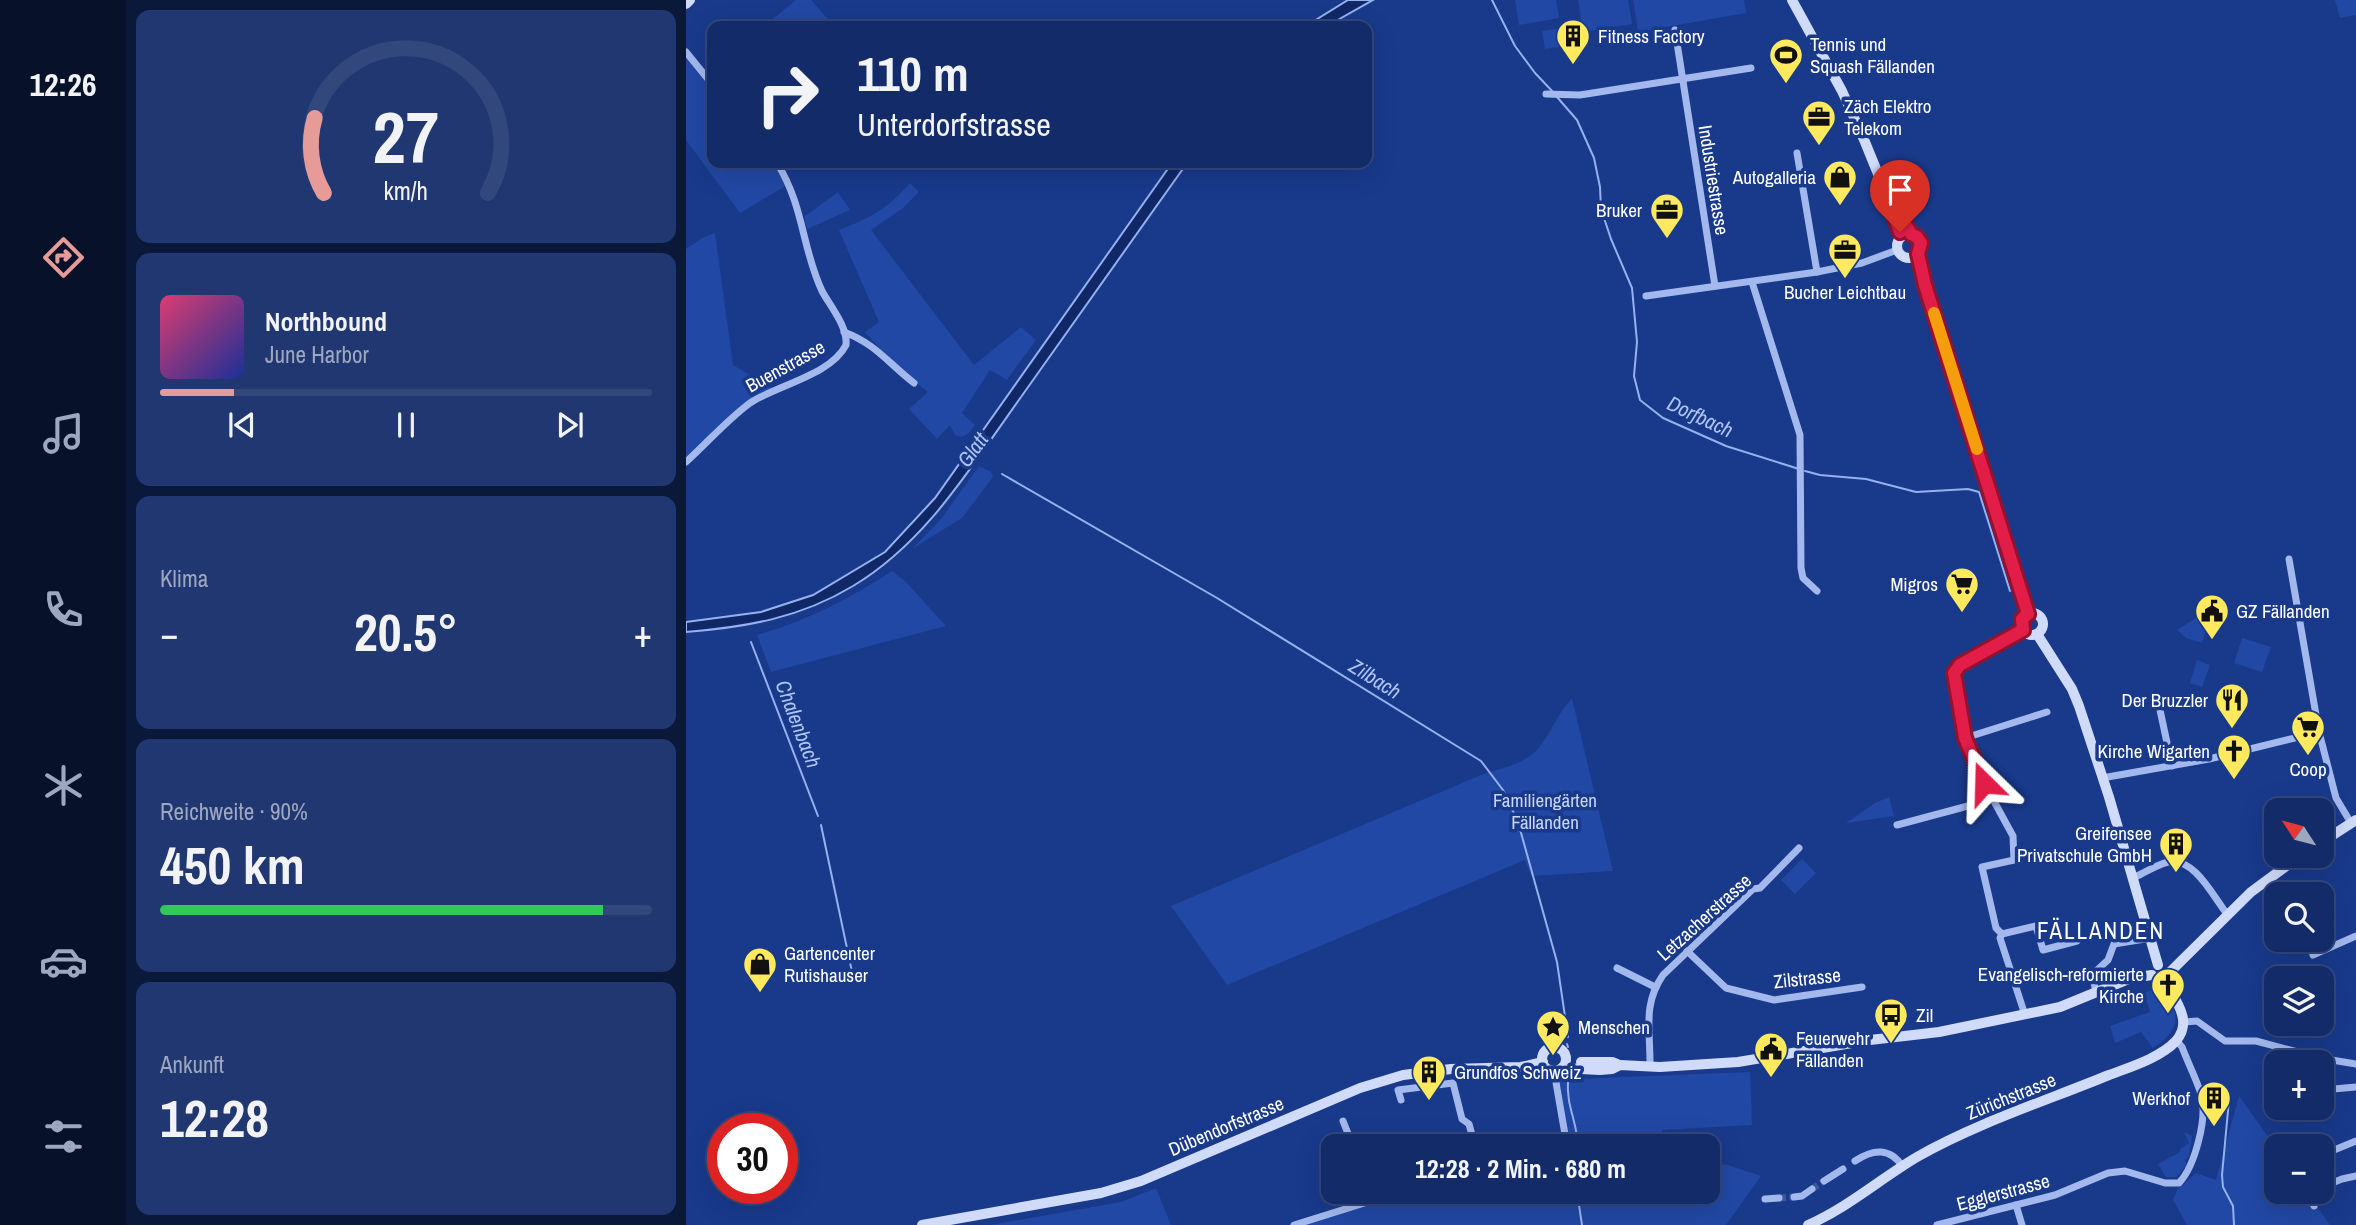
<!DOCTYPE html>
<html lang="de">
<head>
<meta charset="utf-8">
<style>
	body { margin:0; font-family:"Archivo Narrow",sans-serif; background:#203771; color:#f1f3f6; height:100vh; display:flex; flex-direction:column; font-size:26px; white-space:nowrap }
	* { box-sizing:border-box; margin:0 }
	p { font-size:23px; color:#9da7c0 }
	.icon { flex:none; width:38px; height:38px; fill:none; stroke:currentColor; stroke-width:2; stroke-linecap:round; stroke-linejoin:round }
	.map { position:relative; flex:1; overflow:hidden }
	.details { display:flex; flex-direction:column; gap:10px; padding:10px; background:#0a1839; width:560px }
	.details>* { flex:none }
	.top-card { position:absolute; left:21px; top:21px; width:665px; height:147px; border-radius:14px; box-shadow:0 7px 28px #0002,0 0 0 2px #32477c; background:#132b68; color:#f1f3f6; overflow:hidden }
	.needle { width:46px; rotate:306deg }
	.fabs { position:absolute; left:1578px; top:798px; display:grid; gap:14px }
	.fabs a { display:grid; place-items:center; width:70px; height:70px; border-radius:14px; background:#132b68; box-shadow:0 7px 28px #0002,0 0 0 2px #32477c; font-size:35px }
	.speed { position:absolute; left:21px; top:1113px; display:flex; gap:14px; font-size:35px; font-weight:700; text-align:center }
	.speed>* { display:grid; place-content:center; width:91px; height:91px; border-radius:50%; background:#132b68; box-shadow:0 7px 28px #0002,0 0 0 2px #32477c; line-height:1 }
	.speed .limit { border:10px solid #d22; background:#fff; color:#111 }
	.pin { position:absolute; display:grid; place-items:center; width:60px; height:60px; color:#fff; margin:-72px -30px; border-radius:50% 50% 50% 0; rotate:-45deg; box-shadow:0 0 7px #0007 }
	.pin .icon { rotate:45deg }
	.me { position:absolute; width:77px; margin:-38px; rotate:338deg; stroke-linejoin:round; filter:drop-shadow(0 0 5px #0008) }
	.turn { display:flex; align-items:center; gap:24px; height:147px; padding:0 35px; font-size:32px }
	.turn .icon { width:91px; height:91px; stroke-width:2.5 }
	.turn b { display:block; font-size:49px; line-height:60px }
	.big { font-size:52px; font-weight:800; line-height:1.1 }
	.details .widget { flex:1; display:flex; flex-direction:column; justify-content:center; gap:10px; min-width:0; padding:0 24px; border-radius:14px; background:#203771 }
	.details .dial { align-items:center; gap:0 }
	.dial svg { height:182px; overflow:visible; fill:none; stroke:#32477c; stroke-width:7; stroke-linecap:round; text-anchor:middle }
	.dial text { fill:#f1f3f6; stroke:none }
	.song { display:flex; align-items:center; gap:21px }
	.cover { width:84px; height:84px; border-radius:10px; background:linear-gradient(135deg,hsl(340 70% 55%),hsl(230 70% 35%)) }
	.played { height:7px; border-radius:4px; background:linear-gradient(90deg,#e69b98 15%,#32477c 15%) }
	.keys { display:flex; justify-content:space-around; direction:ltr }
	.heat { display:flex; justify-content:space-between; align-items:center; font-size:38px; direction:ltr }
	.charge { height:10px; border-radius:5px; background:linear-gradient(90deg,#34c759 90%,#32477c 0) }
	.trip { position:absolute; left:635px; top:1134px; width:399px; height:70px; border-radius:14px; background:#132b68; box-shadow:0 7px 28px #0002,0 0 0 2px #32477c; font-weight:800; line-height:70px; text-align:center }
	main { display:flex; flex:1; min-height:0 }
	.tab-bar { display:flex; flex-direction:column; width:126px; justify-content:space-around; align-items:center; background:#08112a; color:#9da7c0 }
	.tab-bar .icon { width:49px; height:49px }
	.tab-bar .active { color:#e69b98 }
	.tab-bar b { font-size:32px; color:#f1f3f6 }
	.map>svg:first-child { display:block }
</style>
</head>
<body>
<main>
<nav class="tab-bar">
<b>12:26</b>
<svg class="icon active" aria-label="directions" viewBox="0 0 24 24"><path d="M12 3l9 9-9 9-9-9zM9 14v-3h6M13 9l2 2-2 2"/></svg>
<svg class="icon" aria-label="music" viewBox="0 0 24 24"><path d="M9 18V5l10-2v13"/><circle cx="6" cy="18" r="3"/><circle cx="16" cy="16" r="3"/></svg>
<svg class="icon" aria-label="phone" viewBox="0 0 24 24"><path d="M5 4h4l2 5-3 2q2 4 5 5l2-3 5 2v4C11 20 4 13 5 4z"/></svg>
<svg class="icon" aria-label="climate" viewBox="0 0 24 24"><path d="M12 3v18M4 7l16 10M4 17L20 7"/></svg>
<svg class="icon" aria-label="car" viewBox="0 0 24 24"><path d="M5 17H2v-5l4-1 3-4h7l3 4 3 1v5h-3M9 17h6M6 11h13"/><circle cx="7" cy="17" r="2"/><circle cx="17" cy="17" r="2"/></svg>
<svg class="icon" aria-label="filters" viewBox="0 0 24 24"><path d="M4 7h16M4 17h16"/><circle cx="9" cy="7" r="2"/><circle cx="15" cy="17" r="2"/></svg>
</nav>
<section class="details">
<div class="widget dial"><svg viewBox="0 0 100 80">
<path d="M14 69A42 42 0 1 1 86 69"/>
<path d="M14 69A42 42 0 0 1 10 36" stroke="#e69b98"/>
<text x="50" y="56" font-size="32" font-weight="700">27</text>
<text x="50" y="72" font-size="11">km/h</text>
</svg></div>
<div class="widget">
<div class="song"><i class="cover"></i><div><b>Northbound</b><p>June Harbor</p></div></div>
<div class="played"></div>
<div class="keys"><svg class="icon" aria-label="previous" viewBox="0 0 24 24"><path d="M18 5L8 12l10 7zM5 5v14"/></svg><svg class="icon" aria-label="pause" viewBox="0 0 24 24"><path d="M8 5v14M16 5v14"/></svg><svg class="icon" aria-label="next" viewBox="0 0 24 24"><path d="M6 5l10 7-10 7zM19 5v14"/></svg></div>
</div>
<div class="widget"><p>Klima</p>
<div class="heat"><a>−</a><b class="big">20.5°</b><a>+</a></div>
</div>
<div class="widget"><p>Reichweite · 90%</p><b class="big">450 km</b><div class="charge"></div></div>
<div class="widget"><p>Ankunft</p><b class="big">12:28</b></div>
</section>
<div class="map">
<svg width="1670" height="1225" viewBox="0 0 1670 1225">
	<rect width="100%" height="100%" fill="#19398b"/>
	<g fill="#2148a4">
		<path d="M110 0H125L148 26H78Z"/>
		<path d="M829 0H870L873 18 833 25Z"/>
		<path d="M892 0H942L946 24 897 32Z"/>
		<path d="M947 0H1058L1060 13 952 32Z"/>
		<path d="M1649 0H1670V15L1654 18Z"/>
		<path d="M895 25 897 43 859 49 856 31Z"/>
		<path d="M0 56 26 88 24 112 26 115V163H88L101 185 54 213 0 140Z"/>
		<path d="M224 183 233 192 217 208 185 230 288 365 335 327 350 340 321 380 304 370 276 413 289 425 283 433 276 437 269 435 264 425 251 439 223 409 242 392 210 367 179 332 193 322 153 230C186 217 200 210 224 183Z"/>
		<path d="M152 192 164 210 121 229 118 217Z"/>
		<path d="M29 233 47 365 86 388 60 402 0 458V249L18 237Z"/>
		<path d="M293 466 305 472 307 477 276 518 226 549 255 519Z"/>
		<path d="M206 571 219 581 260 626 85 672 71 635C120 621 163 599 206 571Z"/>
		<path d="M1516 614 1523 620 1516 643 1500 638 1491 630Z"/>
		<path d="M1556 638 1585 647 1576 672 1548 663Z"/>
		<path d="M1511 660 1524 665 1516 687 1504 683Z"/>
		<path d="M886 698 927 871 845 876 839 860 541 985 485 906 795 775C816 768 841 764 855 745 866 730 873 712 886 698Z"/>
		<path d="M1203 797 1208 816 1160 823 1189 803Z"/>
		<path d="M1116 859 1130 873 1109 894 1095 880Z"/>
		<path d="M1470 989C1496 1011 1497 1029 1467 1048L1455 1032 1429 1043 1424 1026 1464 1012 1458 993Z"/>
		<path d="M1064 1072 1066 1125 976 1130V1146H881L868 1078 885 1076 889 1079Z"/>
		<path d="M1553 1096 1591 1149V1192H1621L1644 1225H1501L1487 1200 1491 1190 1510 1173 1530 1180Z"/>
		<path d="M1498 1132 1506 1136 1503 1156 1499 1160 1501 1165 1490 1177H1480L1472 1164 1494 1152V1149L1503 1143Z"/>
		<path d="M1039 1164 1075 1176 1040 1225H608L688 1200 743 1192H905L912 1197 935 1192H1022V1169Z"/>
		<path d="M470 1188 485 1225H304L435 1202Z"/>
	</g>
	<g fill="#102868" stroke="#95b1f0" stroke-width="2">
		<path d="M662 0H687L641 26H620Z"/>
		<path d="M486 163H501C445 241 390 319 335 397 286 465 241 542 167 586 114 618 61 627 0 632V622L75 612 127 595 199 552 249 498Z"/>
	</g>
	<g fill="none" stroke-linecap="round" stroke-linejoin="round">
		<g stroke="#95b1f0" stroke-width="2">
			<path d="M806 0 829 46 849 73 867 92"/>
			<path d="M871 97 891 120 908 158 914 187 915 209 925 239 946 288 951 342 948 376 954 400 977 418 1040 446 1113 469"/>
			<path d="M1119 471 1134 475 1180 479 1230 492 1282 489 1293 492 1324 591"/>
			<path d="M316 474 531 598 795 761 817 790 832 822 871 962 882 1037"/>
			<path d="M65 642 132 816"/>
			<path d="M135 825 166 972"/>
			<path d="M881 1044 882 1047"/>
			<path d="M882 1079C880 1107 891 1120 892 1146"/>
			<path d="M1527 1082 1538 1091 1543 1100 1536 1175 1537 1187 1547 1206 1548 1225"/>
			<path d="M891 1192 896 1225"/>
		</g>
		<g stroke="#3c579c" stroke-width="7" stroke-dasharray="7 3.5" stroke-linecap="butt">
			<path d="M1126 1189 1138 1181"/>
			<path d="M1093 1198 1108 1197"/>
		</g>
		<g stroke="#a3b9ee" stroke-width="7">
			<path d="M989 30 1029 286"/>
			<path d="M0 52 26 84"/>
			<path d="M860 94 894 95 1065 68"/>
			<path d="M1111 153 1131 272"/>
			<path d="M1066 282 1114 435 1115 568 1117 578 1131 591"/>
			<path d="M960 296 1131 272 1176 263 1211 250"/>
			<path d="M158 332C190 344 202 363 228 383"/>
			<path d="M0 462C21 443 41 420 64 403 91 385 145 375 160 345 162 327 144 306 136 291 116 249 118 206 91 163"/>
			<path d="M1603 559 1633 732 1650 798 1665 823"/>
			<path d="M1337 630 1274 665 1268 673 1279 738 1298 783 1327 836 1328 860 1296 867 1310 928 1316 934 1314 938 1339 1015"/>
			<path d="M1471 696 1486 766"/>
			<path d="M1279 738 1361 712"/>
			<path d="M1416 778 1523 759 1633 732"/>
			<path d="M1211 825 1308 799"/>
			<path d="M1447 878C1458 873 1470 865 1482 862 1508 856 1528 898 1541 914"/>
			<path d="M1316 934 1350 926 1357 950 1391 941"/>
			<path d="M1001 951 1040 988 1088 1000 1176 987"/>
			<path d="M1627 955 1670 936"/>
			<path d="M931 968 969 987"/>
			<path d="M1410 992 1407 978 1409 972 1422 960 1428 944 1465 938"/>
			<path d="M1498 1022 1511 1021 1539 1041H1570L1634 1058 1670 1064"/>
			<path d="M964 1062C964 1028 957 1004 977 975L1067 889 1074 888 1113 848"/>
			<path d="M868 1071 881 1146"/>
			<path d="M1636 1090 1670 1087"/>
			<path d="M715 1100 712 1090 767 1083 776 1119 783 1124 789 1146"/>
			<path d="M657 1121 667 1146"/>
			<path d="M1636 1155 1670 1141"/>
			<path d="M1169 1161C1187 1149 1204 1147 1217 1167"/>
			<path d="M1138 1181 1157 1169"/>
			<path d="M1636 1187 1656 1179 1670 1176"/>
			<path d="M802 1192 808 1195 862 1192"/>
			<path d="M1623 1193 1628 1206"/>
			<path d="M1108 1197 1116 1196 1126 1189"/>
			<path d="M1079 1199 1093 1198"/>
			<path d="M1330 1205 1336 1225"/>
			<path d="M608 1225 688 1200 743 1192"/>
			<path d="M1251 1225 1369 1195 1422 1173 1439 1171 1479 1183H1493C1509 1166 1522 1117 1515 1094 1510 1078 1502 1063 1496 1047L1490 1040"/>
		</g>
		<g stroke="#d0dbfa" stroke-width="10">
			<path d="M1106 0 1156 91 1179 142 1199 191 1215 237"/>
			<path d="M0 4 4 0"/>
			<circle cx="1223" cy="246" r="12"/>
			<path d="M1232 254 1239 285 1342 614"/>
			<circle cx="1346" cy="624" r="11"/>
			<path d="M1351 634 1386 689 1393 706 1423 797 1472 965"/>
			<path d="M1636 842 1670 820"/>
			<path d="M1485 971 1565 892 1614 856"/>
			<circle cx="868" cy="1059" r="12"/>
			<path d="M895 1062H926L931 1064"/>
			<path d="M876 1068 914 1070 926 1069 934 1065 974 1067 1052 1062 1184 1040 1253 1032 1374 1007 1445 978 1466 975"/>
			<path d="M236 1225 415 1193 455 1181 674 1088 717 1075 765 1069 835 1067 857 1062"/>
			<path d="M1122 1225C1161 1208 1194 1179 1231 1157 1288 1124 1362 1100 1423 1075 1444 1067 1474 1058 1490 1041 1507 1021 1490 1001 1480 983"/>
		</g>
	</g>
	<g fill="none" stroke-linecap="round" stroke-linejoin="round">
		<g stroke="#92132f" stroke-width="18">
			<path id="route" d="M1214 232 1199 191 1225 234 1231 237 1235 243 1232 254 1239 285 1342 614 1336 619 1337 630 1274 665 1268 673 1279 738 1298 783"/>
		</g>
		<use href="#route" stroke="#e11d48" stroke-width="12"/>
		<path stroke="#f59e0b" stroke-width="12" d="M1248 313 1291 449"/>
	</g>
	<defs>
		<g id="building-pin" transform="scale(1.75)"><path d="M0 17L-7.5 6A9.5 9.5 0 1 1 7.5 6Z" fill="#ffe95f" stroke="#19398b"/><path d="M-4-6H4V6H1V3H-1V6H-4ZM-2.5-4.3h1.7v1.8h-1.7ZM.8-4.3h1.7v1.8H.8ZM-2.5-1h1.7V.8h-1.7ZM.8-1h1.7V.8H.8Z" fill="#111"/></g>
		<g id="stadium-pin" transform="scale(1.75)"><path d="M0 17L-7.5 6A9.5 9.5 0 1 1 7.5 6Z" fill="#ffe95f" stroke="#19398b"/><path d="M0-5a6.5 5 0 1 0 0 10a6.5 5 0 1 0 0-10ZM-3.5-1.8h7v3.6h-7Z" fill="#111"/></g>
		<g id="office-pin" transform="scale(1.75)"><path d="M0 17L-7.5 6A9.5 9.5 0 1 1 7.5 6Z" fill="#ffe95f" stroke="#19398b"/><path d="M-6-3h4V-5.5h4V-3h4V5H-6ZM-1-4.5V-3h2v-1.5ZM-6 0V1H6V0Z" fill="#111"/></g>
		<g id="shop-pin" transform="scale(1.75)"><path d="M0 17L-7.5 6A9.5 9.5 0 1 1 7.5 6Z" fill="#ffe95f" stroke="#19398b"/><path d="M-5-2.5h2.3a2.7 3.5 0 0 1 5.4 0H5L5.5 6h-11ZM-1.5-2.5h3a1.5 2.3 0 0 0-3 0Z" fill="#111"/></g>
		<g id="supermarket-pin" transform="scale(1.75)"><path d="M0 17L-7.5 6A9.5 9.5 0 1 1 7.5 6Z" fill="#ffe95f" stroke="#19398b"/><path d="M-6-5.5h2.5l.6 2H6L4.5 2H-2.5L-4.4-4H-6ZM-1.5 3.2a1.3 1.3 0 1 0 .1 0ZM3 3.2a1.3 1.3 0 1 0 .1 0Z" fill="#111"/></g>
		<g id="civic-pin" transform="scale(1.75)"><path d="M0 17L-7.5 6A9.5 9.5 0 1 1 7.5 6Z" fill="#ffe95f" stroke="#19398b"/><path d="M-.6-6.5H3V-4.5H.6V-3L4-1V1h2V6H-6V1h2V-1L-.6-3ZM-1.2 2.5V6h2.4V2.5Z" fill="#111"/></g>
		<g id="restaurant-pin" transform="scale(1.75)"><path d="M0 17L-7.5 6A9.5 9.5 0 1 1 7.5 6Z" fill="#ffe95f" stroke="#19398b"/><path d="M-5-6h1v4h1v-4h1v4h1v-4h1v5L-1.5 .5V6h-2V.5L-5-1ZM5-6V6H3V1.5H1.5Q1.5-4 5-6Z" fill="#111"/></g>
		<g id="church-pin" transform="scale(1.75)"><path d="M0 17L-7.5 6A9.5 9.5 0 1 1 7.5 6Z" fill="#ffe95f" stroke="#19398b"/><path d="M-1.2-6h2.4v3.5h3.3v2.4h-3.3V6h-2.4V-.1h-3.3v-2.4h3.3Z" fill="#111"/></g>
		<g id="bus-pin" transform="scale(1.75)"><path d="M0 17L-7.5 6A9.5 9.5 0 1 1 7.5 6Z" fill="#ffe95f" stroke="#19398b"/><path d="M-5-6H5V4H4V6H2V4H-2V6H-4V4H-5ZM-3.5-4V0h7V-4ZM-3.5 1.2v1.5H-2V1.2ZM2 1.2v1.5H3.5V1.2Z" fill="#111"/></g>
		<g id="sight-pin" transform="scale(1.75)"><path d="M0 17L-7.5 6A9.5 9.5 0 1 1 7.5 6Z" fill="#ffe95f" stroke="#19398b"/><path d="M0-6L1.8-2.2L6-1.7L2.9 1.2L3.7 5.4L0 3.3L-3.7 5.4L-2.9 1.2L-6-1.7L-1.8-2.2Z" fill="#111"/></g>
	</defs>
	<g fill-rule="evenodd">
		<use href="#building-pin" x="887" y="36"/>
		<use href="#stadium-pin" x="1100" y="55"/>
		<use href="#office-pin" x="1133" y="117"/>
		<use href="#shop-pin" x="1154" y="177"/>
		<use href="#office-pin" x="981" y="210"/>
		<use href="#office-pin" x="1159" y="250"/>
		<use href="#supermarket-pin" x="1276" y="584"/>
		<use href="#civic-pin" x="1526" y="611"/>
		<use href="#restaurant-pin" x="1546" y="700"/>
		<use href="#supermarket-pin" x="1622" y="727"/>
		<use href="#church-pin" x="1548" y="751"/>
		<use href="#building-pin" x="1490" y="844"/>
		<use href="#shop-pin" x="74" y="964"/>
		<use href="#church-pin" x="1482" y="985"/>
		<use href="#bus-pin" x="1205" y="1015"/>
		<use href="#sight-pin" x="867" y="1027"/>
		<use href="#civic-pin" x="1085" y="1049"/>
		<use href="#building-pin" x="743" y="1072"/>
		<use href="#building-pin" x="1528" y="1098"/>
	</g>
	<g text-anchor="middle" stroke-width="7" stroke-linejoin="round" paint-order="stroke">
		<g font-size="19" fill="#fff" stroke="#19398b" text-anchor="start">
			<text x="912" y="43">Fitness Factory</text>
			<text x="1124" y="51">Tennis und<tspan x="1124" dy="22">Squash Fällanden</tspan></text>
			<text x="1158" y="113">Zäch Elektro<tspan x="1158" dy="22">Telekom</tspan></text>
			<text x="1130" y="184" text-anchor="end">Autogalleria</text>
			<text x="956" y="217" text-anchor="end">Bruker</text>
			<text x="1159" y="299" text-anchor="middle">Bucher Leichtbau</text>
			<text x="1252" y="591" text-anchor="end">Migros</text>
			<text x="1550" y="618">GZ Fällanden</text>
			<text x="1522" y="707" text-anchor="end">Der Bruzzler</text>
			<text x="1524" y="758" text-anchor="end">Kirche Wigarten</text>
			<text x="1622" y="776" text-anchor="middle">Coop</text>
			<text x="1466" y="840" text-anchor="end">Greifensee<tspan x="1466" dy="22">Privatschule GmbH</tspan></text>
			<text x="98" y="960">Gartencenter<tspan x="98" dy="22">Rutishauser</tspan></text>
			<text x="1458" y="981" text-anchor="end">Evangelisch-reformierte<tspan x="1458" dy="22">Kirche</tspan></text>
			<text x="1230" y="1022">Zil</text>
			<text x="892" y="1034">Menschen</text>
			<text x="1110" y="1045">Feuerwehr<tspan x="1110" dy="22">Fällanden</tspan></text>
			<text x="768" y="1079">Grundfos Schweiz</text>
			<text x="1504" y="1105" text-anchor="end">Werkhof</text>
		</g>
		<g font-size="19" fill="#fff" stroke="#19398b">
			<text transform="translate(1028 180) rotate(81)" y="7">Industriestrasse</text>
			<text transform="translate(99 366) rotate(-29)" y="7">Buenstrasse</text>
			<text transform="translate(1018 917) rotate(-42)" y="7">Letzacherstrasse</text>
			<text transform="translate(1121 978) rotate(-6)" y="7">Zilstrasse</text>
			<text transform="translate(1325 1096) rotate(-22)" y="7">Zürichstrasse</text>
			<text transform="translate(540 1126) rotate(-23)" y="7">Dübendorfstrasse</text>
			<text transform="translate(1317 1192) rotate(-15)" y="7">Egglerstrasse</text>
		</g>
		<g font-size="19" fill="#c8d7fa" stroke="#19398b">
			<text x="859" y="807">Familiengärten<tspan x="859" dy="22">Fällanden</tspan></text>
		</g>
		<g font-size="21" font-style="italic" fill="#aec4f5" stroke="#19398b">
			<text transform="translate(1014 417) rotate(25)" y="7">Dorfbach</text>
			<text transform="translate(287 450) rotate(-54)" y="7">Glatt</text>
			<text transform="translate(689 679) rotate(32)" y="7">Zilbach</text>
			<text transform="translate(112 724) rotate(69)" y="7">Chalenbach</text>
		</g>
		<g font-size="23" letter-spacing="2" fill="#fff" stroke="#19398b">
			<text x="1415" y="939">FÄLLANDEN</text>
		</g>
	</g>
</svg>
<div class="fabs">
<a><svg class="needle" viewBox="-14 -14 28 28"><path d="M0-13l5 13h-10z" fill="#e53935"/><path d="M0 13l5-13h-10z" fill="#9da7c0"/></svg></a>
<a><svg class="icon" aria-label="search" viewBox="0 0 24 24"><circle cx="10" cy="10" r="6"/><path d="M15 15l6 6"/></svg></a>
<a><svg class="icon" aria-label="layers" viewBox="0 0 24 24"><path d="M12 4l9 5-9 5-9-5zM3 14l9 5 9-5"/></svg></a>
<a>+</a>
<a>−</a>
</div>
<div class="speed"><div class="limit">30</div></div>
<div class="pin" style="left:1214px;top:232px;background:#d93025"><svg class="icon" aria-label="arrive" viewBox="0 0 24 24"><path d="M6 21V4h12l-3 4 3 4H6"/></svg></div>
<svg class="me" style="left:1298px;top:783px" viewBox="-20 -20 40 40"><path d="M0-17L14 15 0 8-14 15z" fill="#e11d48" stroke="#fff" stroke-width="4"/></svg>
<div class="trip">12:28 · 2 Min. · 680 m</div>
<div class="top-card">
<div class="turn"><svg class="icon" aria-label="right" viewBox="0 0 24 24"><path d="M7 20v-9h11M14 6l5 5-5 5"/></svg><div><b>110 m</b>Unterdorfstrasse</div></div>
</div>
</div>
</main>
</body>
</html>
